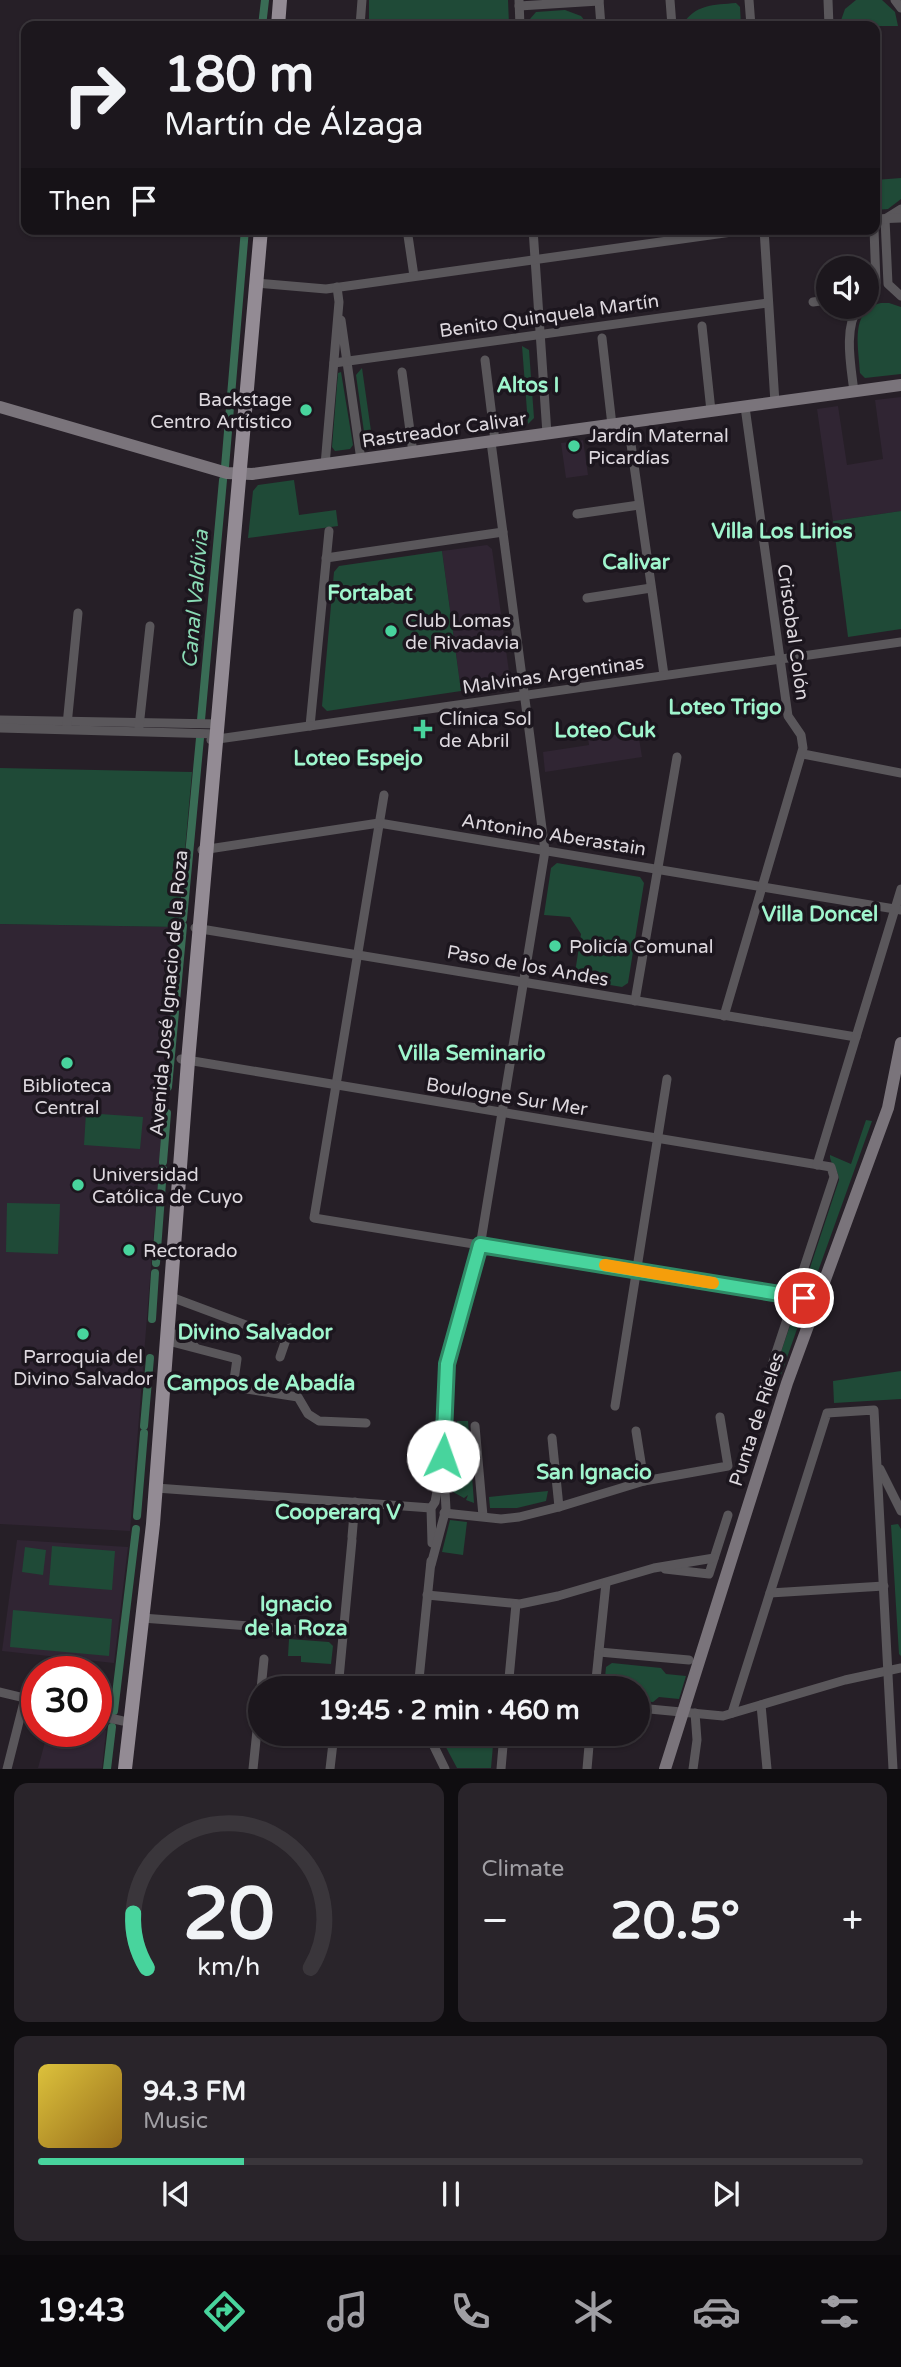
<!DOCTYPE html>
<html lang="en">
<head>
<meta charset="utf-8">
<style>
	body { margin:0; font-family:"Varela Round",sans-serif; background:#29242a; color:#f1f3f6; height:100vh; display:flex; flex-direction:column; font-size:26px; white-space:nowrap }
	* { box-sizing:border-box; margin:0 }
	p { font-size:23px; color:#a09fa4 }
	.icon { flex:none; width:38px; height:38px; fill:none; stroke:currentColor; stroke-width:2; stroke-linecap:round; stroke-linejoin:round }
	.map { position:relative; height:1769px; overflow:hidden }
	.panel { display:flex; flex-direction:column; gap:14px; padding:14px; background:#0f0d10; flex:1 }
	.panel>* { flex:none }
	.guide { position:absolute; left:21px; top:21px; width:859px; height:214px; border-radius:14px; box-shadow:0 2px 5px #0004,0 0 0 2px #3a363b; background:#1c171d; color:#f1f3f6; overflow:hidden }
	.fabs { position:absolute; left:816px; top:256px; display:grid; gap:14px }
	.fabs a { display:grid; place-items:center; width:63px; height:63px; border-radius:50%; background:#1c171d; box-shadow:0 2px 5px #0004,0 0 0 2px #3a363b; font-size:35px }
	.speed { position:absolute; left:21px; top:1656px; display:flex; gap:14px; font-size:35px; font-weight:700; text-align:center }
	.speed>* { display:grid; place-content:center; width:91px; height:91px; border-radius:50%; background:#1c171d; box-shadow:0 2px 5px #0004,0 0 0 2px #3a363b; line-height:1 }
	.speed .limit { border:10px solid #d22; background:#fff; color:#111 }
	.pin { position:absolute; display:grid; place-items:center; width:60px; height:60px; color:#fff; margin:-30px; border:4px solid #fff; border-radius:50%; box-shadow:0 2px 7px #0007 }
	.me { position:absolute; width:77px; margin:-38px; rotate:3deg; stroke-linejoin:round; filter:drop-shadow(0 0 5px #0008) }
	.turn { display:flex; align-items:center; gap:24px; height:147px; padding:0 28px; font-size:32px }
	.turn .icon { width:91px; height:91px; stroke-width:2.5 }
	.turn b { display:block; font-size:49px; line-height:60px }
	.then { display:flex; align-items:center; height:66px; padding:0 28px; background:#0003; gap:14px; font-size:26px }
	.big { font-size:52px; font-weight:700; line-height:1.1 }
	.panel .widget { flex:1; display:flex; flex-direction:column; justify-content:center; gap:10px; min-width:0; padding:0 24px; border-radius:14px; background:#29242a }
	.panel .dial { align-items:center; gap:0 }
	.dial svg { height:182px; overflow:visible; fill:none; stroke:#3a363b; stroke-width:7; stroke-linecap:round; text-anchor:middle }
	.dial text { fill:#f1f3f6; stroke:none }
	.song { display:flex; align-items:center; gap:21px }
	.cover { width:84px; height:84px; border-radius:10px; background:linear-gradient(135deg,hsl(50 70% 55%),hsl(40 70% 35%)) }
	.played { height:7px; border-radius:4px; background:linear-gradient(90deg,#48d49d 25%,#3a363b 25%) }
	.keys { display:flex; justify-content:space-around; direction:ltr }
	.heat { display:flex; justify-content:space-between; align-items:center; font-size:38px; direction:ltr }
	.panel .tiles { flex:1; display:grid; gap:14px; grid-template-columns:1fr 1fr }
	.widget:last-child { grid-column:span 2 }
	.trip { position:absolute; left:248px; top:1676px; width:402px; height:70px; border-radius:35px; background:#1c171d; box-shadow:0 2px 5px #0004,0 0 0 2px #3a363b; font-weight:700; line-height:70px; text-align:center }
	.dock { display:flex; height:112px; justify-content:space-around; align-items:center; background:#0b090c; color:#a09fa4 }
	.dock .icon { width:49px; height:49px }
	.dock .selected { color:#48d49d }
	.dock b { font-size:32px; color:#f1f3f6 }
	.map>svg:first-child { display:block }
</style>
</head>
<body>
<div class="map">
<svg width="901" height="1769" viewBox="0 0 901 1769">
	<rect width="100%" height="100%" fill="#261f27"/>
	<g fill="#302533">
		<path d="M901 397V511L833 521 817 409 838 406 847 465 883 459 875 400Z"/>
		<path d="M583 440 588 475 566 478 561 443Z"/>
		<path d="M487 545 492 549 510 679 505 684 461 691 442 551Z"/>
		<path d="M638 732 642 757 545 772 543 752 589 745 588 738Z"/>
		<path d="M0 924 178 927 130 1531 0 1524Z"/>
		<path d="M17 1540 128 1547 114 1663 2 1651Z"/>
		<path d="M96 1725 103 1726 106 1731 102 1768H38L48 1731H96Z"/>
	</g>
	<g fill="#1f4a37">
		<path d="M369 0H508L509 25 369 26Z"/>
		<path d="M856 0H882L895 12 898 26H839L845 9Z"/>
		<path d="M736 3 740 7 741 26H682C694 4 714 5 736 3Z"/>
		<path d="M565 10 581 16 589 26H530V19L536 12Z"/>
		<path d="M901 178V199L888 209 875 210V180Z"/>
		<path d="M881 303H889L901 307V374L865 378 860 373C859 347 849 311 881 303Z"/>
		<path d="M522 346 529 350 534 418 528 424Z"/>
		<path d="M362 368 373 445 371 446 365 439 356 375Z"/>
		<path d="M341 372 353 445 350 449 335 451 332 447 338 373Z"/>
		<path d="M294 480 299 515 336 510 338 526 248 538 253 491 258 485Z"/>
		<path d="M901 511V629L848 637 833 521Z"/>
		<path d="M442 551 461 691 327 711 322 706 334 572 339 566Z"/>
		<path d="M0 768 192 772 178 927 0 924Z"/>
		<path d="M557 863 640 877 644 883 628 983 622 987 574 979 581 934 570 917 544 915 551 868Z"/>
		<path d="M86 1113 143 1117 140 1149 84 1145Z"/>
		<path d="M866 1120 872 1121 812 1288 807 1291 804 1286 839 1180C839 1169 829 1163 830 1155L851 1164Z"/>
		<path d="M7 1203 60 1204 58 1254 6 1252Z"/>
		<path d="M797 1305H802L804 1309 777 1386 769 1387Z"/>
		<path d="M901 1371V1399L834 1403 833 1381Z"/>
		<path d="M457 1421H468L474 1503 466 1500 468 1495 464 1498 453 1492Z"/>
		<path d="M548 1491 546 1501 517 1508H490L489 1497Z"/>
		<path d="M450 1520 467 1522 463 1555 442 1552Z"/>
		<path d="M898 1524 901 1529V1656L899 1654 891 1525Z"/>
		<path d="M52 1546 115 1551 112 1590 49 1585Z"/>
		<path d="M25 1547 46 1550 43 1575 22 1572Z"/>
		<path d="M13 1610 112 1619 109 1656 10 1647Z"/>
		<path d="M289 1639 329 1642 333 1646 331 1664 301 1662V1656H288Z"/>
		<path d="M612 1663 661 1668 666 1674 686 1676 679 1699 659 1697 653 1702 639 1701V1689H604L606 1667Z"/>
		<path d="M439 1734H494L491 1768H457Z"/>
	</g>
	<g fill="none" stroke-linecap="round" stroke-linejoin="round">
		<g stroke="#396c55" stroke-width="8">
			<path d="M262 26 265 0"/>
			<path d="M225 467 245 229"/>
			<path d="M201 720 223 480"/>
			<path d="M183 919 200 738"/>
			<path d="M168 1087 183 926"/>
			<path d="M163 1162 167 1113"/>
			<path d="M156 1263 163 1169"/>
			<path d="M152 1319 155 1273"/>
			<path d="M144 1426 150 1358"/>
			<path d="M137 1516 144 1433"/>
			<path d="M114 1711 136 1529"/>
			<path d="M107 1769 112 1727"/>
		</g>
		<g stroke="#5a575b" stroke-width="9">
			<path d="M519 0 520 26"/>
			<path d="M599 0 601 26"/>
			<path d="M670 0 672 26"/>
			<path d="M749 0 751 26"/>
			<path d="M828 0 829 26"/>
			<path d="M895 0 901 8"/>
			<path d="M519 6 599 1"/>
			<path d="M360 26 362 0"/>
			<path d="M901 209 885 219 888 284 901 296"/>
			<path d="M875 219 901 218"/>
			<path d="M407 229 414 276"/>
			<path d="M533 229 547 434"/>
			<path d="M764 229 775 403"/>
			<path d="M256 283 326 289 753 229"/>
			<path d="M866 298 876 283 874 229"/>
			<path d="M813 302 828 300"/>
			<path d="M341 320 361 460"/>
			<path d="M702 326 711 411"/>
			<path d="M602 338 612 425"/>
			<path d="M485 360 495 441"/>
			<path d="M334 363 768 303"/>
			<path d="M402 372 413 453"/>
			<path d="M854 392C851 366 843 328 859 306"/>
			<path d="M628 423 664 675"/>
			<path d="M325 465 339 302 337 287"/>
			<path d="M577 514 639 505"/>
			<path d="M326 558 503 532"/>
			<path d="M587 598 651 588"/>
			<path d="M0 720 219 724"/>
			<path d="M67 725 78 613"/>
			<path d="M310 726 329 531"/>
			<path d="M139 727 150 626"/>
			<path d="M0 728 218 734"/>
			<path d="M211 740 901 642"/>
			<path d="M803 754 901 773"/>
			<path d="M384 795 314 1218 817 1300"/>
			<path d="M202 850 379 823 901 910"/>
			<path d="M195 928 856 1037"/>
			<path d="M635 1001 677 757"/>
			<path d="M724 1016 803 748 801 735 788 716 745 407"/>
			<path d="M181 1059 831 1167 834 1177 765 1386"/>
			<path d="M817 1165 901 889"/>
			<path d="M171 1297 286 1340"/>
			<path d="M168 1332 187 1338 195 1347"/>
			<path d="M168 1341 237 1359 233 1387 298 1397 308 1414 319 1421 366 1423"/>
			<path d="M280 1357 290 1328"/>
			<path d="M615 1406 667 1079"/>
			<path d="M475 1426 483 1516"/>
			<path d="M636 1431 644 1481"/>
			<path d="M552 1438 559 1507"/>
			<path d="M880 1469 901 1511"/>
			<path d="M156 1488 431 1508"/>
			<path d="M444 1513 501 1519 519 1517 559 1507 644 1481 728 1466 720 1417"/>
			<path d="M352 1537 355 1502"/>
			<path d="M432 1543 431 1508 435 1502 440 1475"/>
			<path d="M431 1565 446 1509 443 1456 447 1364 454 1333 478 1259 545 851 491 442"/>
			<path d="M665 1569 709 1574 728 1515"/>
			<path d="M770 1593 884 1586"/>
			<path d="M427 1595 520 1604 558 1596 654 1568 714 1558"/>
			<path d="M142 1618 343 1633"/>
			<path d="M599 1652 689 1660"/>
			<path d="M261 1689 264 1659"/>
			<path d="M338 1689 352 1540"/>
			<path d="M418 1689 431 1561"/>
			<path d="M508 1689 516 1604"/>
			<path d="M595 1689 606 1583"/>
			<path d="M0 1692 37 1701"/>
			<path d="M761 1705 767 1769"/>
			<path d="M639 1708 723 1716 845 1680 901 1668"/>
			<path d="M732 1713 827 1413 874 1410 893 1769"/>
			<path d="M96 1715 123 1721"/>
			<path d="M428 1734 445 1769"/>
			<path d="M7 1769 25 1698"/>
			<path d="M253 1769 261 1692"/>
			<path d="M330 1769 334 1734"/>
			<path d="M501 1769 504 1734"/>
			<path d="M587 1769 590 1734"/>
			<path d="M693 1769 697 1740 695 1713"/>
		</g>
		<g stroke="#7a747b" stroke-width="12">
			<path d="M0 407 227 473 252 474 901 385"/>
			<path d="M665 1769 787 1383 888 1108 901 1043"/>
		</g>
		<g stroke="#938b94" stroke-width="14">
			<path d="M278 26 280 0"/>
			<path d="M125 1769 153 1524 188 1061 261 229"/>
		</g>
	</g>
	<g fill="none" stroke-linecap="round" stroke-linejoin="round">
		<g stroke="#2f8a66" stroke-width="18">
			<path id="route" d="M443 1456 447 1364 480 1245 804 1298"/>
		</g>
		<use href="#route" stroke="#48d49d" stroke-width="12"/>
		<path stroke="#f59e0b" stroke-width="12" d="M605 1265 713 1283"/>
	</g>
	<g fill="#48d49d" stroke="#1c161e" stroke-width="2.5">
		<circle cx="306" cy="410" r="7"/>
		<circle cx="574" cy="446" r="7"/>
		<circle cx="391" cy="631" r="7"/>
		<path d="M419.5 718.5h7v7h7v7h-7v7h-7v-7h-7v-7h7z"/>
		<circle cx="555" cy="946" r="7"/>
		<circle cx="67" cy="1063" r="7"/>
		<circle cx="78" cy="1185" r="7"/>
		<circle cx="129" cy="1250" r="7"/>
		<circle cx="83" cy="1334" r="7"/>
	</g>
	<g text-anchor="middle" stroke-width="7" stroke-linejoin="round" paint-order="stroke">
		<g font-size="19" fill="#ddd8de" stroke="#1c161e">
			<text transform="translate(549 315) rotate(-8)" y="7">Benito Quinquela Martín</text>
			<text transform="translate(444 429) rotate(-8)" y="7">Rastreador Calivar</text>
			<text transform="translate(794 632) rotate(82)" y="7">Cristobal Colón</text>
			<text transform="translate(553 674) rotate(-8)" y="7">Malvinas Argentinas</text>
			<text transform="translate(554 834) rotate(9)" y="7">Antonino Aberastain</text>
			<text transform="translate(528 965) rotate(10)" y="7">Paso de los Andes</text>
			<text transform="translate(168 993) rotate(-85)" y="7">Avenida José Ignacio de la Roza</text>
			<text transform="translate(507 1096) rotate(9)" y="7">Boulogne Sur Mer</text>
			<text transform="translate(756 1419) rotate(-72)" y="7">Punta de Rieles</text>
		</g>
		<g font-size="19" fill="#ddd8de" stroke="#1c161e" text-anchor="start">
			<text x="292" y="406" text-anchor="end">Backstage<tspan x="292" dy="22">Centro Artístico</tspan></text>
			<text x="588" y="442">Jardín Maternal<tspan x="588" dy="22">Picardías</tspan></text>
			<text x="405" y="627">Club Lomas<tspan x="405" dy="22">de Rivadavia</tspan></text>
			<text x="439" y="725">Clínica Sol<tspan x="439" dy="22">de Abril</tspan></text>
			<text x="569" y="953">Policía Comunal</text>
			<text x="67" y="1092" text-anchor="middle">Biblioteca<tspan x="67" dy="22">Central</tspan></text>
			<text x="92" y="1181">Universidad<tspan x="92" dy="22">Católica de Cuyo</tspan></text>
			<text x="143" y="1257">Rectorado</text>
			<text x="83" y="1363" text-anchor="middle">Parroquia del<tspan x="83" dy="22">Divino Salvador</tspan></text>
		</g>
		<g font-size="21" font-weight="bold" fill="#9ff5cd" stroke="#1c161e">
			<text x="528" y="392">Altos I</text>
			<text x="782" y="538">Villa Los Lirios</text>
			<text x="636" y="569">Calivar</text>
			<text x="370" y="600">Fortabat</text>
			<text x="725" y="714">Loteo Trigo</text>
			<text x="605" y="737">Loteo Cuk</text>
			<text x="358" y="765">Loteo Espejo</text>
			<text x="820" y="921">Villa Doncel</text>
			<text x="472" y="1060">Villa Seminario</text>
			<text x="255" y="1339">Divino Salvador</text>
			<text x="261" y="1390">Campos de Abadía</text>
			<text x="594" y="1479">San Ignacio</text>
			<text x="338" y="1519">Cooperarq V</text>
			<text x="296" y="1611">Ignacio<tspan x="296" dy="24">de la Roza</tspan></text>
		</g>
		<g font-size="21" font-style="italic" fill="#8adbb5" stroke="#1c161e">
			<text transform="translate(195 599) rotate(-85)" y="7">Canal Valdivia</text>
		</g>
	</g>
</svg>
<div class="fabs">
<a><svg class="icon" aria-label="sound" viewBox="0 0 24 24"><path d="M4 9h4l5-4v14l-5-4H4zM17 9q2 3 0 6"/></svg></a>
</div>
<div class="speed"><div class="limit">30</div></div>
<div class="pin" style="left:804px;top:1298px;background:#d93025"><svg class="icon" aria-label="arrive" viewBox="0 0 24 24"><path d="M6 21V4h12l-3 4 3 4H6"/></svg></div>
<svg class="me" style="left:443px;top:1456px" viewBox="-20 -20 40 40"><circle r="19" fill="#fff"/><path d="M0-13L10 11 0 6-10 11z" fill="#48d49d"/></svg>
<div class="trip">19:45 · 2 min · 460 m</div>
<div class="guide">
<div class="turn"><svg class="icon" aria-label="right" viewBox="0 0 24 24"><path d="M7 20v-9h11M14 6l5 5-5 5"/></svg><div><b>180 m</b>Martín de Álzaga</div></div>
<div class="then">Then<svg class="icon" aria-label="arrive" viewBox="0 0 24 24"><path d="M6 21V4h12l-3 4 3 4H6"/></svg></div>
</div>
</div>
<section class="panel">
<div class="tiles">
<div class="widget dial"><svg viewBox="0 0 100 80">
<path d="M14 69A42 42 0 1 1 86 69"/>
<path d="M14 69A42 42 0 0 1 8 45" stroke="#48d49d"/>
<text x="50" y="56" font-size="32" font-weight="700">20</text>
<text x="50" y="72" font-size="11">km/h</text>
</svg></div>
<div class="widget"><p>Climate</p>
<div class="heat"><a>−</a><b class="big">20.5°</b><a>+</a></div>
</div>
<div class="widget">
<div class="song"><i class="cover"></i><div><b>94.3 FM</b><p>Music</p></div></div>
<div class="played"></div>
<div class="keys"><svg class="icon" aria-label="previous" viewBox="0 0 24 24"><path d="M18 5L8 12l10 7zM5 5v14"/></svg><svg class="icon" aria-label="pause" viewBox="0 0 24 24"><path d="M8 5v14M16 5v14"/></svg><svg class="icon" aria-label="next" viewBox="0 0 24 24"><path d="M6 5l10 7-10 7zM19 5v14"/></svg></div>
</div>
</div>
</section>
<nav class="dock">
<b>19:43</b>
<svg class="icon selected" aria-label="directions" viewBox="0 0 24 24"><path d="M12 3l9 9-9 9-9-9zM9 14v-3h6M13 9l2 2-2 2"/></svg>
<svg class="icon" aria-label="music" viewBox="0 0 24 24"><path d="M9 18V5l10-2v13"/><circle cx="6" cy="18" r="3"/><circle cx="16" cy="16" r="3"/></svg>
<svg class="icon" aria-label="phone" viewBox="0 0 24 24"><path d="M5 4h4l2 5-3 2q2 4 5 5l2-3 5 2v4C11 20 4 13 5 4z"/></svg>
<svg class="icon" aria-label="climate" viewBox="0 0 24 24"><path d="M12 3v18M4 7l16 10M4 17L20 7"/></svg>
<svg class="icon" aria-label="car" viewBox="0 0 24 24"><path d="M5 17H2v-5l4-1 3-4h7l3 4 3 1v5h-3M9 17h6M6 11h13"/><circle cx="7" cy="17" r="2"/><circle cx="17" cy="17" r="2"/></svg>
<svg class="icon" aria-label="filters" viewBox="0 0 24 24"><path d="M4 7h16M4 17h16"/><circle cx="9" cy="7" r="2"/><circle cx="15" cy="17" r="2"/></svg>
</nav>
</body>
</html>
